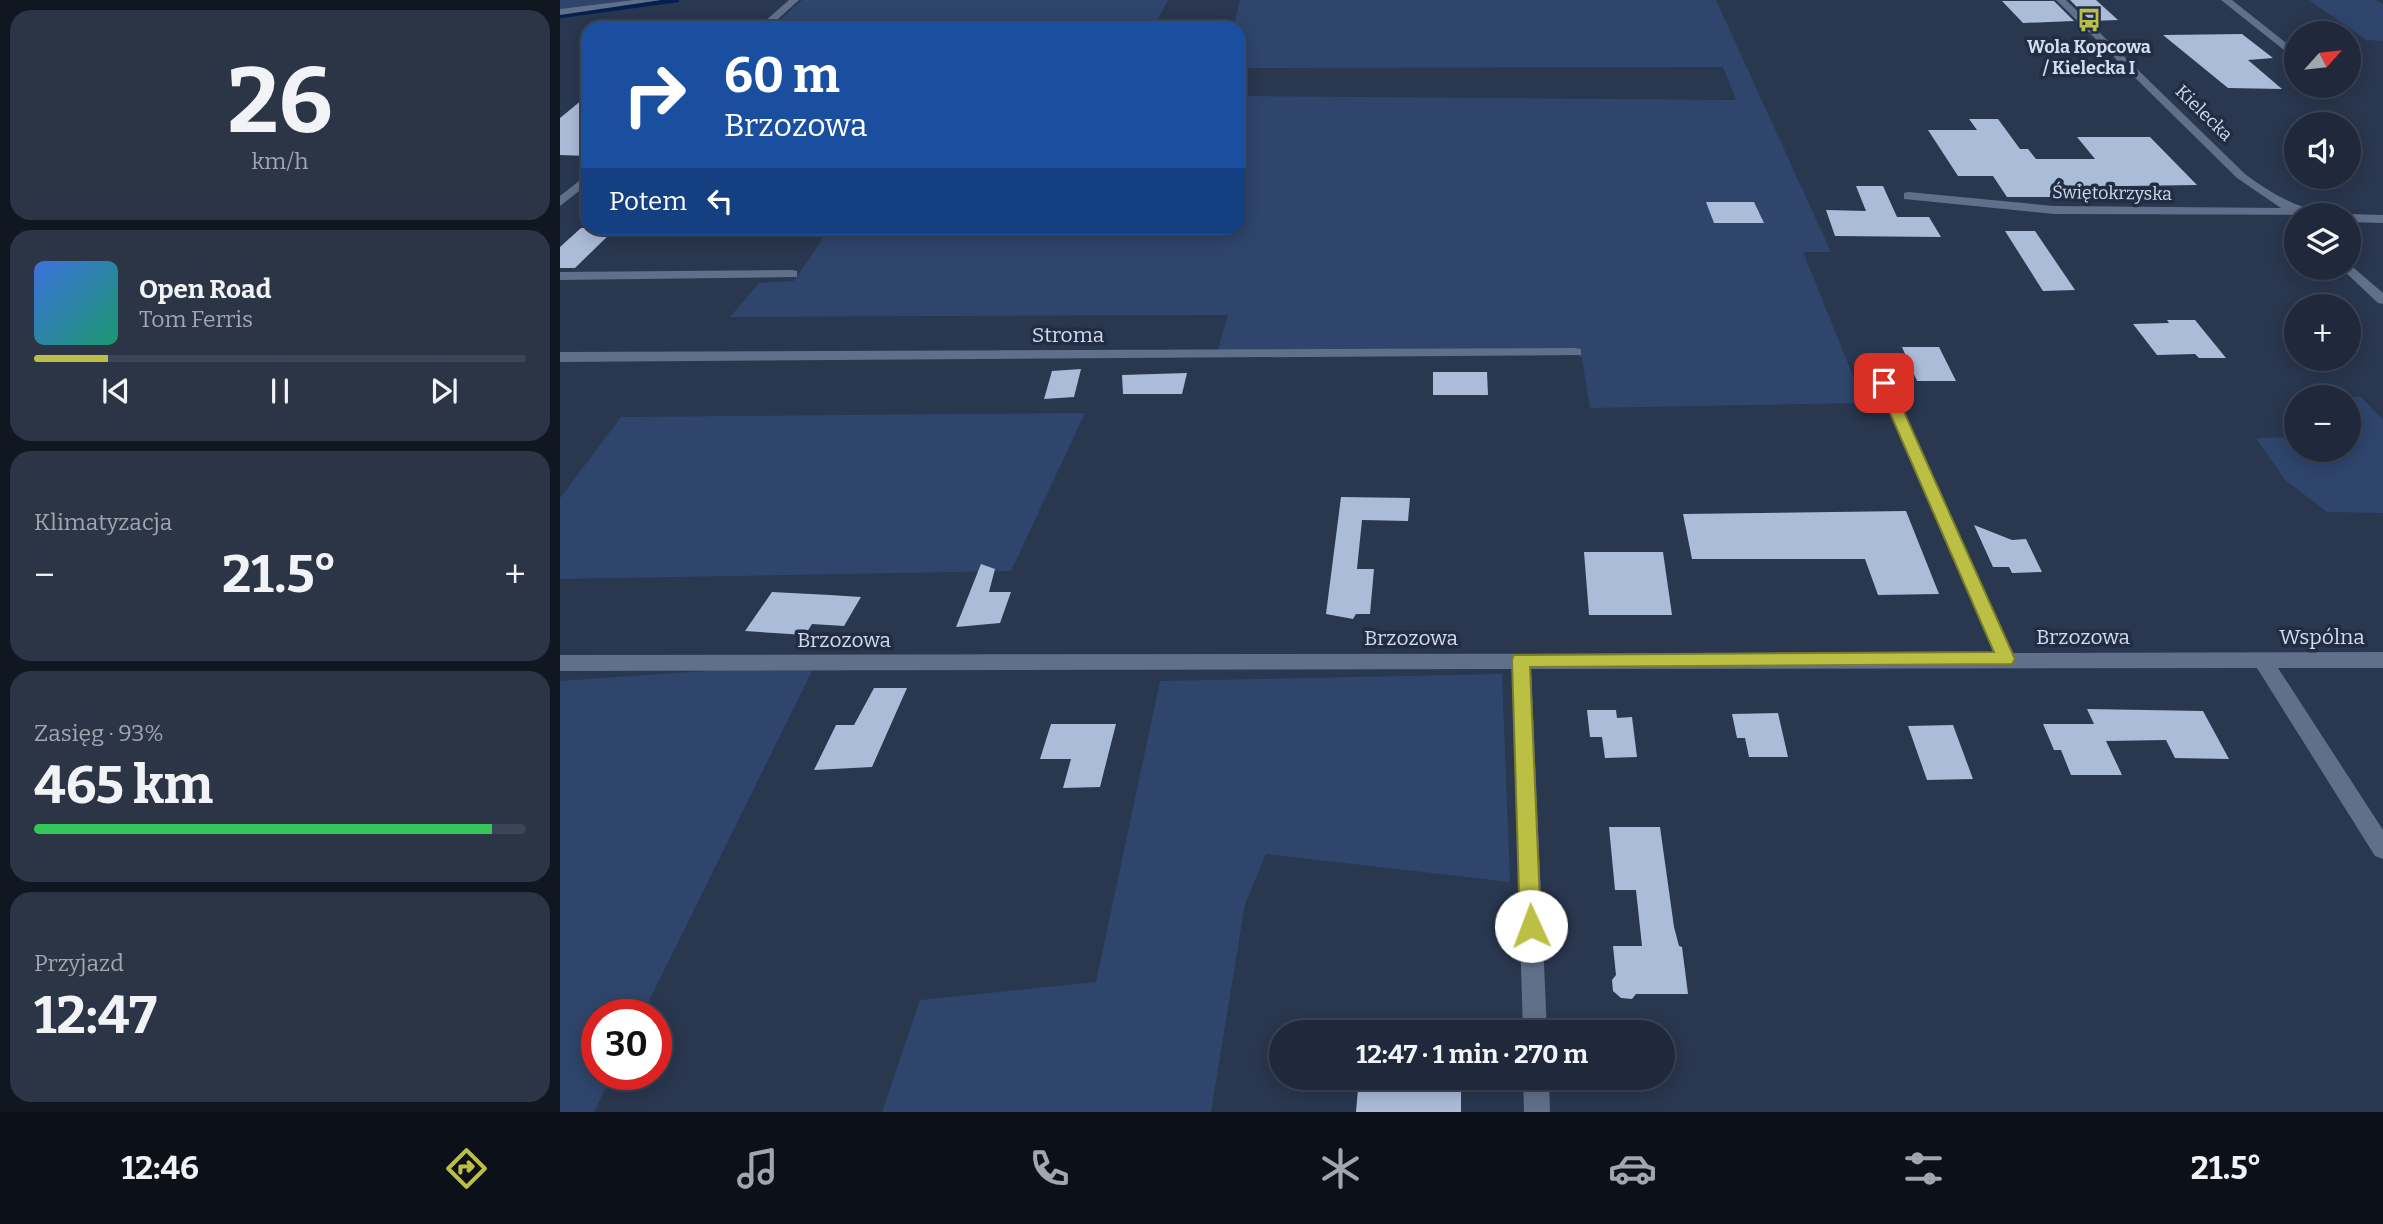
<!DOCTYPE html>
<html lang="pl">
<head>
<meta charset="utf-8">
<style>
	body { margin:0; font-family:Bitter,serif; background:#2c3546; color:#f1f3f6; height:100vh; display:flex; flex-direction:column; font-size:26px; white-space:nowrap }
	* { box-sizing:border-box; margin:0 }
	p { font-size:23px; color:#a1a6af }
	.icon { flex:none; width:38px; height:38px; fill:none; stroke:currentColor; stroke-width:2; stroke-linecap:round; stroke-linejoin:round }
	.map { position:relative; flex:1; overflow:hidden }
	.details { display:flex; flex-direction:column; gap:10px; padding:10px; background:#111720; width:560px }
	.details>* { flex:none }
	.banner { position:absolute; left:21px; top:21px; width:665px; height:214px; border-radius:21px; box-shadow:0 4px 18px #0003,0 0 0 2px #3c4555; background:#1a4fa0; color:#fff; overflow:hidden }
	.needle { width:46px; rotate:63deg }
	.fabs { position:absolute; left:1724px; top:21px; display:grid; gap:14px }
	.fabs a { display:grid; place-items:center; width:77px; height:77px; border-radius:50%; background:#1f293b; box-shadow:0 4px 18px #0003,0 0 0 2px #3c4555; font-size:35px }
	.speed { position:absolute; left:21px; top:999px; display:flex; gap:14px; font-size:35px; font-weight:700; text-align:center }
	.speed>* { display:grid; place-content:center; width:91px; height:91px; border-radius:50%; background:#1f293b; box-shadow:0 4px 18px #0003,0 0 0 2px #3c4555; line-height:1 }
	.speed .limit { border:10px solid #d22; background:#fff; color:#111 }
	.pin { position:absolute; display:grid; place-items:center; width:60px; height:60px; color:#fff; margin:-30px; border-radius:14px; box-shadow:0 4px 10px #0006 }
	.me { position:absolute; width:77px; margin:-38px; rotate:358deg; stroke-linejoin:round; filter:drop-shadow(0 0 5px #0008) }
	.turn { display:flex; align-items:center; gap:24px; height:147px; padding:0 28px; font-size:32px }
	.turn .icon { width:91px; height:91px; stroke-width:2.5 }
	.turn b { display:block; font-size:49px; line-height:60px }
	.then { display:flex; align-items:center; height:66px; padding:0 28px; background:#0003; gap:14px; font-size:26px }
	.big { font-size:52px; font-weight:700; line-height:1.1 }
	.details .widget { flex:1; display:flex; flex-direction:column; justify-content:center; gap:10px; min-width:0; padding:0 24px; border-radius:21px; background:#2c3546 }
	.details .dial { align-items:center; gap:0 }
	.dial b { font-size:91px; line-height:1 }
	.song { display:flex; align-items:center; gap:21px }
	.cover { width:84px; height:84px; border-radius:10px; background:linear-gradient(135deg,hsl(220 70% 55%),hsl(160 70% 35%)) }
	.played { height:7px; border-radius:4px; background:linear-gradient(90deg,#bbc044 15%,#3c4555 15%) }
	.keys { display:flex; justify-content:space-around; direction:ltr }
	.heat { display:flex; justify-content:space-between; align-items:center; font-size:38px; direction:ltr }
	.charge { height:10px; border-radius:5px; background:linear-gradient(90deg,#34c759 93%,#3c4555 0) }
	.trip { position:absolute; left:709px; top:1020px; width:406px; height:70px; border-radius:35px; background:#1f293b; box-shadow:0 4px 18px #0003,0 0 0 2px #3c4555; font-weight:700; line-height:70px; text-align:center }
	.dock { display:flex; height:112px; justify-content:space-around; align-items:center; background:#0c1018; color:#a1a6af }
	.dock .icon { width:49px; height:49px }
	.dock .selected { color:#bbc044 }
	.dock b { font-size:32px; color:#f1f3f6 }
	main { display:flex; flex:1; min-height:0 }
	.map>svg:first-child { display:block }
</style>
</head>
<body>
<main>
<section class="details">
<div class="widget dial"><b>26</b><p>km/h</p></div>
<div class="widget">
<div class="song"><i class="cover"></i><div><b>Open Road</b><p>Tom Ferris</p></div></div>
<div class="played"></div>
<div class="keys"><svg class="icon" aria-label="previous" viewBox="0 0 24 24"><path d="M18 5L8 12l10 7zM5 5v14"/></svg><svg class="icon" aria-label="pause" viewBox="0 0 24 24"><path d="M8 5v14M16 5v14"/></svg><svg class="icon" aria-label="next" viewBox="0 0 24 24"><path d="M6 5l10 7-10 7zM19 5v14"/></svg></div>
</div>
<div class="widget"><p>Klimatyzacja</p>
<div class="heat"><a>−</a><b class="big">21.5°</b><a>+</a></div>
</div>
<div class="widget"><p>Zasięg · 93%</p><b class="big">465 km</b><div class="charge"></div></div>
<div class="widget"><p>Przyjazd</p><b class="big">12:47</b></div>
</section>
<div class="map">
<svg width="1823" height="1112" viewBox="0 0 1823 1112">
	<rect width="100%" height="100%" fill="#29374f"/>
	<g fill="#2f456c">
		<path d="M0 0H125L0 18Z"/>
		<path d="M242 0H608L598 19 220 20Z"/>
		<path d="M680 0H1156L1271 252H1243L1304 403 1030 408 1022 359 1016 352 656 356 668 315 170 317 199 283 234 281 270 228H679V96L1176 100 1163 67 679 68V28H673Z"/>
		<path d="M1749 0H1816L1823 4V41L1806 40Z"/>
		<path d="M500 22H587L582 28H496Z"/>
		<path d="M1767 397H1801L1823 420V513L1767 512 1725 480 1696 438 1736 437V450H1788V397Z"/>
		<path d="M525 413 451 571 0 579V498L61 417Z"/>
		<path d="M256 663 82 1015H37V1074L52 1075 34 1112H0V681Z"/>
		<path d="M942 674 950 882 706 854 685 904 651 1112H322L360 1000 536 982 600 681Z"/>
	</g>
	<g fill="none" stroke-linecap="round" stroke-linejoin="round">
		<path stroke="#051f52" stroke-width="4.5" d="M0 16 117 0"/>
	</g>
	<g fill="#abbcd9">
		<path d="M1510 0H1536L1558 20 1531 21Z"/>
		<path d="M1442 1H1494L1514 21 1463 23Z"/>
		<path d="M1682 34 1713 58 1688 60 1722 89 1668 88 1603 35Z"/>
		<path d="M28 95V156L0 155V118Z"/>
		<path d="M1409 119H1438L1460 149H1468L1476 159H1535L1517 137H1590L1637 185 1498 187 1505 197H1447L1433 176H1398L1368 130H1417Z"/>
		<path d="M1296 186H1323L1337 217H1369L1381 237 1275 236 1266 210 1306 211Z"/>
		<path d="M1146 202H1194L1204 223H1154Z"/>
		<path d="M21 228H56L15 268H0V247Z"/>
		<path d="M1445 231H1475L1515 290 1483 291Z"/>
		<path d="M1607 320H1635L1666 358H1639L1635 354 1597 355 1573 324 1609 323Z"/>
		<path d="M1342 347H1379L1396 381H1357Z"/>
		<path d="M521 369 514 397 484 399 492 371Z"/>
		<path d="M873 372H927L928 395H873Z"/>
		<path d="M627 373 622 394H563L562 375Z"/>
		<path d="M781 497 850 498 848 521 802 520 797 569H814L810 614H796L793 619 766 614Z"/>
		<path d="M1346 511 1379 594 1318 595 1305 559H1132L1123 514Z"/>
		<path d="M1414 525 1452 540 1466 539 1482 572 1452 573 1449 567H1433Z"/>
		<path d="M1024 552H1103L1112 615H1029Z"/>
		<path d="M421 564 435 569 429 592H451L440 623 396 627Z"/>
		<path d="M212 592 270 595 301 597 284 626 252 624 245 635 185 631Z"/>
		<path d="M314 688H347L312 767 254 770 276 725H294Z"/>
		<path d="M1527 709 1643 711 1669 759 1615 758 1606 740 1546 741 1562 775H1511L1501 750H1494L1483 724H1534Z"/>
		<path d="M1027 710H1056L1057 718 1072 717 1077 757 1045 758 1042 737H1030Z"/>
		<path d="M1218 713 1228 757H1189L1185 738H1177L1172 714Z"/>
		<path d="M491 724H556L540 787 503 788 511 759H480Z"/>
		<path d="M1393 725 1413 779 1367 780 1348 726Z"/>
		<path d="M1049 827H1100L1114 927 1119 946 1122 947 1128 994H1076L1072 999 1061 998 1053 991 1052 980 1056 975 1053 946H1082L1076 890H1055Z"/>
		<path d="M799 1078H901V1112H796Z"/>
	</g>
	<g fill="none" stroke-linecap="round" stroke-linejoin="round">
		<g fill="#61708a" fill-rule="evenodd">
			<path d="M74 0H101L0 15V9Z"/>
			<path d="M229 0H239L208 28H197Z"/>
			<path d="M1496 0H1506L1685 174C1709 192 1731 205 1760 212L1762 215 1494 214 1344 199V193L1348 192 1494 206 1721 208 1677 178Z"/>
			<path d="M1661 0H1672L1735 50V54H1729Z"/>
			<path d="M28 174V184L0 206V196Z"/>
			<path d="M1788 214 1823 215V223L1788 222V215H1784Z"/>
			<path d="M1788 263 1823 293V304L1818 303 1783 270 1782 268H1788Z"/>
			<path d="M232 270 237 271V277L0 280V272Z"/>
			<path d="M1016 348 1021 349V355L0 362V352Z"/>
			<path d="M1324 378 1331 383 1453 653 1823 652V668H1718L1823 830V859L1815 856 1697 668 971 669 987 1032H963L952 669 0 671V655L1434 653 1317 383Z"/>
			<path d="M963 1078H989L990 1112H964Z"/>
		</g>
	</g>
	<path fill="#bbc044" stroke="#7a7d2c" stroke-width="2" d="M1324 378 1331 383 1455 659 1452 664 970 667 981 926 978 934 971 937 963 934 960 926 952 660 954 655 1434 652 1317 383Z"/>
	<defs>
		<g id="bus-bare" transform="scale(1.89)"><path d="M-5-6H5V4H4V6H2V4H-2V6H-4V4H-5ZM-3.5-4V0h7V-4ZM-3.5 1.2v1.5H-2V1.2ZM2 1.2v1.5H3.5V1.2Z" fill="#bbc044" stroke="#202d44" stroke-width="2.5" paint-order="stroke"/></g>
	</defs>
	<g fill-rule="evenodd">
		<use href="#bus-bare" x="1529" y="20"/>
	</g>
	<g text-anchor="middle" stroke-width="7" stroke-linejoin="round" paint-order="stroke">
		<g font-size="18" font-weight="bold" fill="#d2dbea" stroke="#202d44">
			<text x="1529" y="53">Wola Kopcowa<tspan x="1529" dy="21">/ Kielecka I</tspan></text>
		</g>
		<g font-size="18" fill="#d2dbea" stroke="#202d44">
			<text transform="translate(1644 113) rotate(44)" y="6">Kielecka</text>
			<text transform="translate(1552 193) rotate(1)" y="6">Świętokrzyska</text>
		</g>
		<g font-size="21" fill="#d2dbea" stroke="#202d44">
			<text x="508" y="342">Stroma</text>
			<text x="1523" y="644">Brzozowa</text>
			<text x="1762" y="644">Wspólna</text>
			<text x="851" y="645">Brzozowa</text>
			<text x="284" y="647">Brzozowa</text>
		</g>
	</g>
</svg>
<div class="fabs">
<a><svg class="needle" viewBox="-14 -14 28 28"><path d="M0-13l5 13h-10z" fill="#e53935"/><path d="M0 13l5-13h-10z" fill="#a1a6af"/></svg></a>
<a><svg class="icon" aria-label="sound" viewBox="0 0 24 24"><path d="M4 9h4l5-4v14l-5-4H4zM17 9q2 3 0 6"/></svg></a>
<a><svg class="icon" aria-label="layers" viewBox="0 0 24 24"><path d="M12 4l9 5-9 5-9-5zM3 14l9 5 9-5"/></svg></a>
<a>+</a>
<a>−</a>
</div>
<div class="speed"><div class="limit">30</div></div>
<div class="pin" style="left:1324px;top:383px;background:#d93025"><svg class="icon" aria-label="arrive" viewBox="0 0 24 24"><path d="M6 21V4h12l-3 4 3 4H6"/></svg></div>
<svg class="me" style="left:971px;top:926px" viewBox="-20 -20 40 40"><circle r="19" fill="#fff"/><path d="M0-13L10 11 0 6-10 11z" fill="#bbc044"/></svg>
<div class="trip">12:47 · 1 min · 270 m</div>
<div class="banner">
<div class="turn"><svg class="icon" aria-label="right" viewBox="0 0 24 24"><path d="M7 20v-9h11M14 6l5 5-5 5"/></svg><div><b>60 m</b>Brzozowa</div></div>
<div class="then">Potem<svg class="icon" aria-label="left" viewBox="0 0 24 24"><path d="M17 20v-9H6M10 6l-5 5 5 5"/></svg></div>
</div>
</div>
</main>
<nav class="dock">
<b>12:46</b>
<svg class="icon selected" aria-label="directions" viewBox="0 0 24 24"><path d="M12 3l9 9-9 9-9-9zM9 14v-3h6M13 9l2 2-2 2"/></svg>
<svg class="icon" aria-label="music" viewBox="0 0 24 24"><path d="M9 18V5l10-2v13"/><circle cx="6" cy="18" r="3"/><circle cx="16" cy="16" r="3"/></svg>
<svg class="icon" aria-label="phone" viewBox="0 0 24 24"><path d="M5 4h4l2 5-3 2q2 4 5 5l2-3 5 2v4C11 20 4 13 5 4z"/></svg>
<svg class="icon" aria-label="climate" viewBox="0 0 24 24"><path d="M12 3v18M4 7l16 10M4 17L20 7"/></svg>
<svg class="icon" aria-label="car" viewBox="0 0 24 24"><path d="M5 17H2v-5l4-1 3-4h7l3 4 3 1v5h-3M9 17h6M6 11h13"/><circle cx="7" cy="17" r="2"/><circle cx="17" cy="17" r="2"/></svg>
<svg class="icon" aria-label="filters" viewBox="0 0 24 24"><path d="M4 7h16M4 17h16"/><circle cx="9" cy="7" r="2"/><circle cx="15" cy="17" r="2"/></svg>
<b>21.5°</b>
</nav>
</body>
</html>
